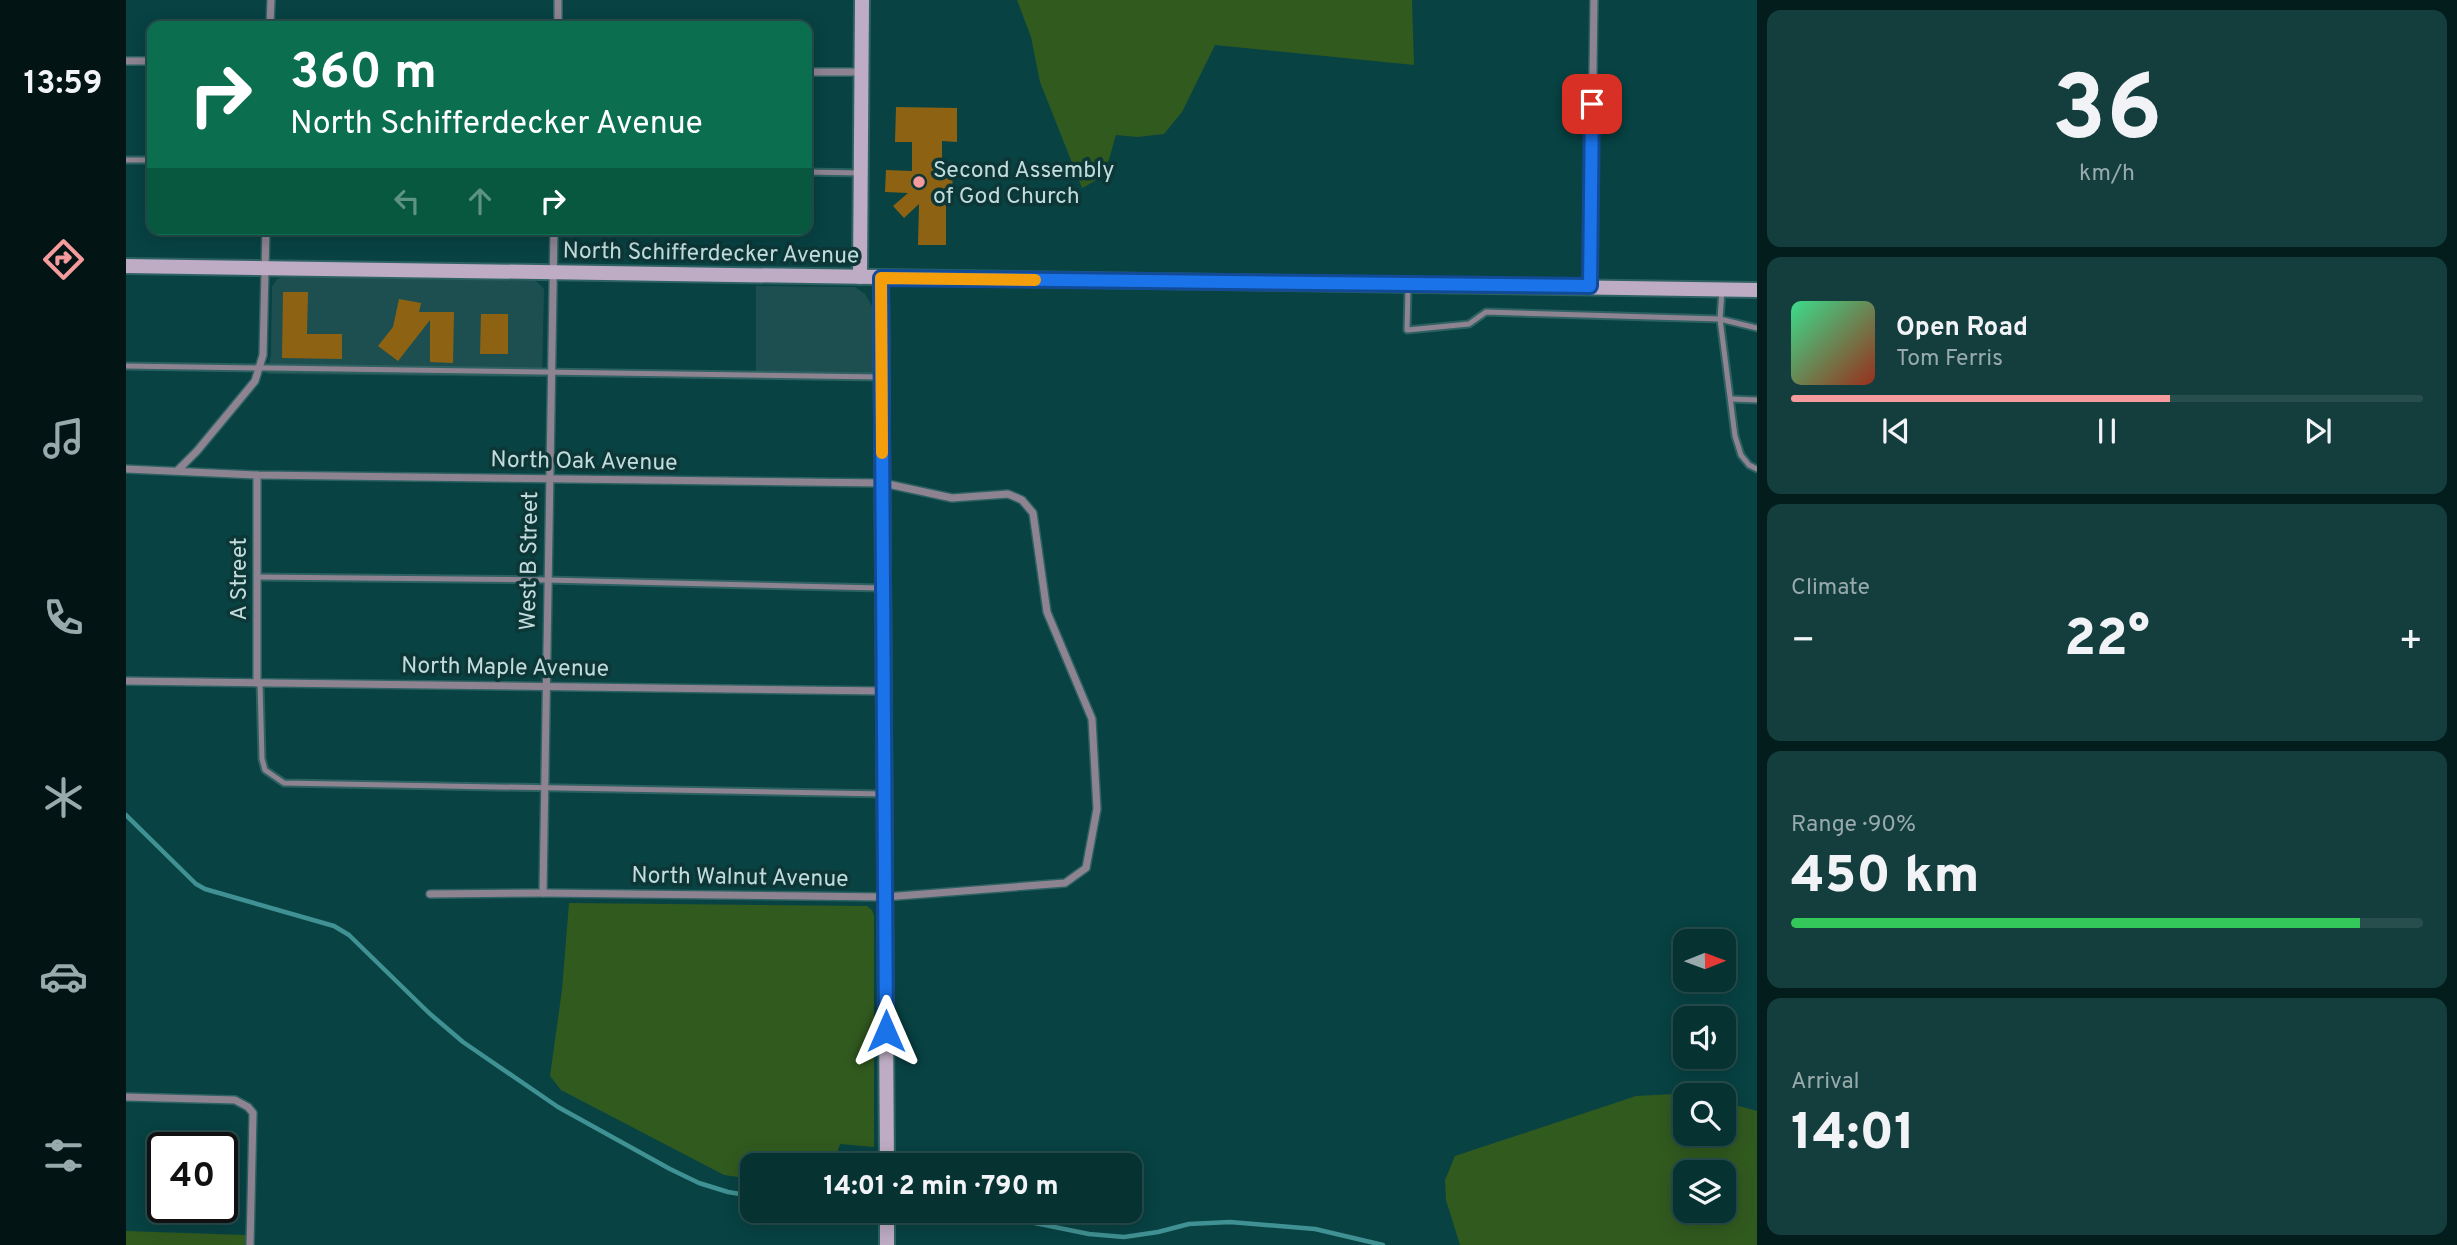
<!DOCTYPE html>
<html lang="en">
<head>
<meta charset="utf-8">
<style>
	body { margin:0; font-family:Overpass,sans-serif; background:#143e3e; color:#f1f3f6; height:100vh; display:flex; flex-direction:column; font-size:26px; white-space:nowrap }
	* { box-sizing:border-box; margin:0 }
	p { font-size:23px; color:#98aaac }
	.icon { flex:none; width:38px; height:38px; fill:none; stroke:currentColor; stroke-width:2; stroke-linecap:round; stroke-linejoin:round }
	.map { position:relative; flex:1; overflow:hidden }
	.details { display:flex; flex-direction:column; gap:10px; padding:10px; background:#031c1c; width:700px }
	.details>* { flex:none }
	.hud { position:absolute; left:21px; top:21px; width:665px; height:214px; border-radius:14px; box-shadow:0 4px 18px #0003,0 0 0 2px #274d4d; background:#0b6e4f; color:#fff; overflow:hidden }
	.needle { width:46px; rotate:89deg }
	.controls { position:absolute; left:1547px; top:929px; display:grid; gap:14px }
	.controls a { display:grid; place-items:center; width:63px; height:63px; border-radius:14px; background:#063232; box-shadow:0 4px 18px #0003,0 0 0 2px #274d4d; font-size:35px }
	.speed { position:absolute; left:21px; top:1132px; display:flex; gap:14px; font-size:35px; font-weight:700; text-align:center }
	.speed>* { display:grid; place-content:center; width:91px; height:91px; border-radius:50%; background:#063232; box-shadow:0 4px 18px #0003,0 0 0 2px #274d4d; line-height:1 }
	.speed .limit { border:4px solid #111; border-radius:10px; background:#fff; color:#111 }
	.pin { position:absolute; display:grid; place-items:center; width:60px; height:60px; color:#fff; margin:-30px; border-radius:14px; box-shadow:0 4px 10px #0006 }
	.me { position:absolute; width:77px; margin:-38px; rotate:0deg; stroke-linejoin:round; filter:drop-shadow(0 0 5px #0008) }
	.turn { display:flex; align-items:center; gap:24px; height:147px; padding:0 28px; font-size:32px }
	.turn .icon { width:91px; height:91px; stroke-width:2.5 }
	.turn b { display:block; font-size:49px; line-height:60px }
	.lanes { display:flex; align-items:center; height:66px; padding:0 28px; background:#0003; justify-content:center; gap:35px; direction:ltr }
	.lanes .off { opacity:.35 }
	.big { font-size:52px; font-weight:800; line-height:1.1 }
	.details .widget { flex:1; display:flex; flex-direction:column; justify-content:center; gap:10px; min-width:0; padding:0 24px; border-radius:14px; background:#143e3e }
	.details .dial { align-items:center; gap:0 }
	.dial b { font-size:91px; line-height:1 }
	.song { display:flex; align-items:center; gap:21px }
	.cover { width:84px; height:84px; border-radius:10px; background:linear-gradient(135deg,hsl(150 70% 55%),hsl(10 70% 35%)) }
	.played { height:7px; border-radius:4px; background:linear-gradient(90deg,#f59b9e 60%,#274d4d 60%) }
	.keys { display:flex; justify-content:space-around; direction:ltr }
	.heat { display:flex; justify-content:space-between; align-items:center; font-size:38px; direction:ltr }
	.charge { height:10px; border-radius:5px; background:linear-gradient(90deg,#34c759 90%,#274d4d 0) }
	.trip { position:absolute; left:614px; top:1153px; width:402px; height:70px; border-radius:14px; background:#063232; box-shadow:0 4px 18px #0003,0 0 0 2px #274d4d; font-weight:800; line-height:70px; text-align:center }
	main { display:flex; flex:1; min-height:0 }
	.tabs { display:flex; flex-direction:column; width:126px; justify-content:space-around; align-items:center; background:#021414; color:#98aaac }
	.tabs .icon { width:49px; height:49px }
	.tabs .current { color:#f59b9e }
	.tabs b { font-size:32px; color:#f1f3f6 }
	.map>svg:first-child { display:block }
</style>
</head>
<body>
<main>
<nav class="tabs">
<b>13:59</b>
<svg class="icon current" aria-label="directions" viewBox="0 0 24 24"><path d="M12 3l9 9-9 9-9-9zM9 14v-3h6M13 9l2 2-2 2"/></svg>
<svg class="icon" aria-label="music" viewBox="0 0 24 24"><path d="M9 18V5l10-2v13"/><circle cx="6" cy="18" r="3"/><circle cx="16" cy="16" r="3"/></svg>
<svg class="icon" aria-label="phone" viewBox="0 0 24 24"><path d="M5 4h4l2 5-3 2q2 4 5 5l2-3 5 2v4C11 20 4 13 5 4z"/></svg>
<svg class="icon" aria-label="climate" viewBox="0 0 24 24"><path d="M12 3v18M4 7l16 10M4 17L20 7"/></svg>
<svg class="icon" aria-label="car" viewBox="0 0 24 24"><path d="M5 17H2v-5l4-1 3-4h7l3 4 3 1v5h-3M9 17h6M6 11h13"/><circle cx="7" cy="17" r="2"/><circle cx="17" cy="17" r="2"/></svg>
<svg class="icon" aria-label="filters" viewBox="0 0 24 24"><path d="M4 7h16M4 17h16"/><circle cx="9" cy="7" r="2"/><circle cx="15" cy="17" r="2"/></svg>
</nav>
<div class="map">
<svg width="1631" height="1245" viewBox="0 0 1631 1245">
	<rect width="100%" height="100%" fill="#084243"/>
	<g fill="#1e4f50">
		<path d="M158 277 410 281 418 289 416 377 141 374 145 355 146 287 151 279Z"/>
		<path d="M630 286 729 287 739 294 746 306 748 317V381L630 378Z"/>
	</g>
	<g fill="#315a1f" fill-rule="evenodd">
		<path d="M891 0H1286L1288 65 1089 45 1056 112 1038 134 1011 137 990 135C982 160 983 176 956 188L914 82 905 37Z"/>
		<path d="M443 903 741 906 746 910 748 916V1147L714 1144 707 1165 626 1166V1179L598 1175 435 1090 424 1076 436 990Z"/>
		<path d="M1550 1094 1564 1095 1559 1096V1134H1598V1102L1631 1111V1245H1334L1320 1200 1319 1180 1329 1156 1510 1096ZM1559 1172H1598V1211H1559Z"/>
		<path d="M0 1231 120 1235V1245H0Z"/>
	</g>
	<g fill="none" stroke-linecap="round" stroke-linejoin="round">
		<g stroke="#409193" stroke-width="4.5">
			<path d="M0 815 70 884 79 889 208 926 223 935 303 1013 337 1042 432 1107 544 1169 573 1183 602 1192 626 1196"/>
			<path d="M822 1211 874 1216 963 1234 998 1237 1032 1232 1063 1224 1104 1222 1189 1229 1257 1245"/>
		</g>
	</g>
	<g fill="#8d6313">
		<path d="M770 107 831 108V142L816 141V172H827L826 193H820V245H792L793 204 778 218 767 206 782 193 759 192 760 170 786 171V142H769Z"/>
		<path d="M157 292H182L181 334H216V359L156 358Z"/>
		<path d="M273 299 295 303 293 312H328L327 363 304 362V320L272 361 252 346 267 327Z"/>
		<path d="M355 314H382V354H354Z"/>
	</g>
	<g fill="none" stroke-linecap="round" stroke-linejoin="round">
		<g stroke="#2d6162" stroke-width="9">
			<g id="lane">
				<path d="M0 160H26"/>
				<path d="M681 172 734 173"/>
				<path d="M1282 288 1281 330 1343 324 1360 312 1594 319 1631 328"/>
				<path d="M1596 290 1594 319 1609 436 1615 455 1623 465 1631 469"/>
				<path d="M0 366 753 377"/>
				<path d="M1606 399 1631 400"/>
				<path d="M131 577 421 580 754 588"/>
				<path d="M134 683 136 759 139 770 158 783 758 794"/>
			</g>
		</g>
		<g stroke="#2d6162" stroke-width="10">
			<g id="street">
				<path d="M144 26 145 0"/>
				<path d="M432 26V0"/>
				<path d="M0 61H26"/>
				<path d="M681 72H735"/>
				<path d="M1464 286 1468 0"/>
				<path d="M0 469 131 475 757 483 826 498 882 494 896 500 907 513 921 612 966 719 971 809 960 868 939 883 759 897 417 893 304 894"/>
				<path d="M52 470 71 451 129 381 137 355 140 229"/>
				<path d="M0 681 758 691"/>
				<path d="M131 683V475"/>
				<path d="M417 893 428 229"/>
				<path d="M0 1097 109 1100 122 1107 127 1113 124 1245"/>
			</g>
		</g>
		<g stroke="#2d6162" stroke-width="18">
			<g id="secondary">
				<path d="M0 266 1631 290"/>
				<path d="M734 277 736 0"/>
				<path d="M755 278 761 1166"/>
				<path d="M761 1211V1245"/>
			</g>
		</g>
		<use href="#lane" stroke="#8e8391" stroke-width="5"/>
		<use href="#street" stroke="#8e8391" stroke-width="7"/>
		<use href="#secondary" stroke="#bdacc3" stroke-width="14"/>
	</g>
	<g fill="none" stroke-linecap="round" stroke-linejoin="round">
		<g stroke="#114b97" stroke-width="18">
			<path id="route" d="M760 1031 755 278 1464 286 1466 104"/>
		</g>
		<use href="#route" stroke="#1a73e8" stroke-width="12"/>
		<path stroke="#f59e0b" stroke-width="12" d="M756 453 755 278 909 280"/>
	</g>
	<circle fill="#f59b9e" stroke="#0d3637" stroke-width="2.5" cx="793" cy="182" r="7"/>
	<g text-anchor="middle" stroke-width="7" stroke-linejoin="round" paint-order="stroke">
		<g font-size="23" fill="#c2dbdc" stroke="#0d3637" text-anchor="start">
			<text x="807" y="177">Second Assembly<tspan x="807" dy="26">of God Church</tspan></text>
		</g>
		<g font-size="23" fill="#c2dbdc" stroke="#0d3637">
			<text transform="translate(585 252) rotate(1)" y="8">North Schifferdecker Avenue</text>
			<text transform="translate(458 460) rotate(1)" y="8">North Oak Avenue</text>
			<text transform="translate(402 561) rotate(-89)" y="8">West B Street</text>
			<text transform="translate(112 579) rotate(-90)" y="8">A Street</text>
			<text transform="translate(379 666) rotate(1)" y="8">North Maple Avenue</text>
			<text transform="translate(614 876) rotate(1)" y="8">North Walnut Avenue</text>
		</g>
	</g>
</svg>
<div class="controls">
<a><svg class="needle" viewBox="-14 -14 28 28"><path d="M0-13l5 13h-10z" fill="#e53935"/><path d="M0 13l5-13h-10z" fill="#98aaac"/></svg></a>
<a><svg class="icon" aria-label="sound" viewBox="0 0 24 24"><path d="M4 9h4l5-4v14l-5-4H4zM17 9q2 3 0 6"/></svg></a>
<a><svg class="icon" aria-label="search" viewBox="0 0 24 24"><circle cx="10" cy="10" r="6"/><path d="M15 15l6 6"/></svg></a>
<a><svg class="icon" aria-label="layers" viewBox="0 0 24 24"><path d="M12 4l9 5-9 5-9-5zM3 14l9 5 9-5"/></svg></a>
</div>
<div class="speed"><div class="limit">40</div></div>
<div class="pin" style="left:1466px;top:104px;background:#d93025"><svg class="icon" aria-label="arrive" viewBox="0 0 24 24"><path d="M6 21V4h12l-3 4 3 4H6"/></svg></div>
<svg class="me" style="left:760px;top:1031px" viewBox="-20 -20 40 40"><path d="M0-17L14 15 0 8-14 15z" fill="#1a73e8" stroke="#fff" stroke-width="4"/></svg>
<div class="trip">14:01 · 2 min · 790 m</div>
<div class="hud">
<div class="turn"><svg class="icon" aria-label="right" viewBox="0 0 24 24"><path d="M7 20v-9h11M14 6l5 5-5 5"/></svg><div><b>360 m</b>North Schifferdecker Avenue</div></div>
<div class="lanes"><svg class="icon off" aria-label="left" viewBox="0 0 24 24"><path d="M17 20v-9H6M10 6l-5 5 5 5"/></svg><svg class="icon off" aria-label="ahead" viewBox="0 0 24 24"><path d="M12 20V5M6 11l6-6 6 6"/></svg><svg class="icon" aria-label="right" viewBox="0 0 24 24"><path d="M7 20v-9h11M14 6l5 5-5 5"/></svg></div>
</div>
</div>
<section class="details">
<div class="widget dial"><b>36</b><p>km/h</p></div>
<div class="widget">
<div class="song"><i class="cover"></i><div><b>Open Road</b><p>Tom Ferris</p></div></div>
<div class="played"></div>
<div class="keys"><svg class="icon" aria-label="previous" viewBox="0 0 24 24"><path d="M18 5L8 12l10 7zM5 5v14"/></svg><svg class="icon" aria-label="pause" viewBox="0 0 24 24"><path d="M8 5v14M16 5v14"/></svg><svg class="icon" aria-label="next" viewBox="0 0 24 24"><path d="M6 5l10 7-10 7zM19 5v14"/></svg></div>
</div>
<div class="widget"><p>Climate</p>
<div class="heat"><a>−</a><b class="big">22°</b><a>+</a></div>
</div>
<div class="widget"><p>Range · 90%</p><b class="big">450 km</b><div class="charge"></div></div>
<div class="widget"><p>Arrival</p><b class="big">14:01</b></div>
</section>
</main>
</body>
</html>
